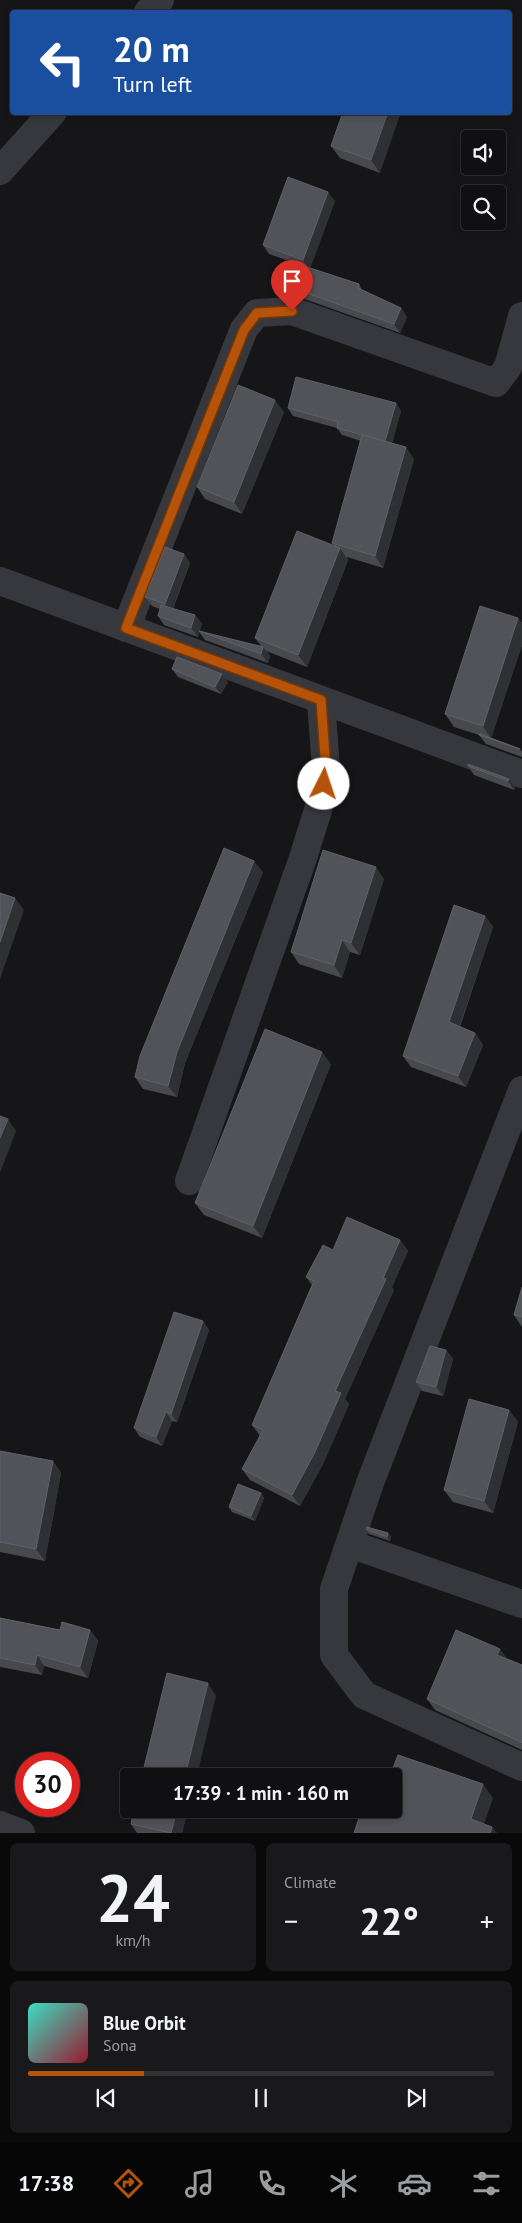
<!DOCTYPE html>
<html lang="en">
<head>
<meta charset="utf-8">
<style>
	body { margin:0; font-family:"PT Sans",sans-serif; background:#19191b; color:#f1f3f6; height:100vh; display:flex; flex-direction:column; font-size:19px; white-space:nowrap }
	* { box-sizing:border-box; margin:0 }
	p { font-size:16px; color:#9c9d9f }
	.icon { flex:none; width:28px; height:28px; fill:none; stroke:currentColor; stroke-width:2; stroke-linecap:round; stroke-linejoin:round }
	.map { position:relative; height:1833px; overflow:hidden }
	.panel { display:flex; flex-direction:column; gap:10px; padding:10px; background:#09090a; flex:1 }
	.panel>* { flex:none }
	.banner { position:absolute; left:10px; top:10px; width:502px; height:105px; border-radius:5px; box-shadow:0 2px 8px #0003,0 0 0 1px #303032; background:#1a4fa0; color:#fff; overflow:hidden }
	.tools { position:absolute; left:461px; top:130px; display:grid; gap:10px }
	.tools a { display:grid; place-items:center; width:45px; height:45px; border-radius:5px; background:#101012; box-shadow:0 2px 8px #0003,0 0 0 1px #303032; font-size:25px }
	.speed { position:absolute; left:15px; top:1752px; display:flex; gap:10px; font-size:25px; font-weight:700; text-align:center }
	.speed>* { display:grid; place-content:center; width:65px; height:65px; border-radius:50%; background:#101012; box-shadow:0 2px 8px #0003,0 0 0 1px #303032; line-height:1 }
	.speed .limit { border:8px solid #d22; background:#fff; color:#111 }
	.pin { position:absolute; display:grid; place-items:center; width:42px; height:42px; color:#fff; margin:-51px -21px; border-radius:50% 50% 50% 0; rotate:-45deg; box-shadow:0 0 5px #0007 }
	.pin .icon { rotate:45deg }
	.me { position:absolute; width:55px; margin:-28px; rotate:4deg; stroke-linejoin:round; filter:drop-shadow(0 0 4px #0008) }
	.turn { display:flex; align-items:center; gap:18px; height:105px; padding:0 20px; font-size:22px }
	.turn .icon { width:65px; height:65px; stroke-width:2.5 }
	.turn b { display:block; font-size:35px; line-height:42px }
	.big { font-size:38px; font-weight:800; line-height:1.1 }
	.panel .card { flex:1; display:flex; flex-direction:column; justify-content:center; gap:8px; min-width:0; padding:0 18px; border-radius:8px; background:#19191b }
	.panel .dial { align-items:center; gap:0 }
	.dial b { font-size:65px; line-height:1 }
	.song { display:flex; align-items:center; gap:15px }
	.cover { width:60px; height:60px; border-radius:8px; background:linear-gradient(135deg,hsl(170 70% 55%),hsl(350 70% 35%)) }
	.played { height:5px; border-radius:2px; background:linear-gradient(90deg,#b45309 25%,#303032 25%) }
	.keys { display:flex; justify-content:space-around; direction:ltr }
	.heat { display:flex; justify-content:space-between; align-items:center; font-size:28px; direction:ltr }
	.panel .tiles { flex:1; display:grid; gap:10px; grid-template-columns:1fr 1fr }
	.card:last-child { grid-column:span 2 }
	.trip { position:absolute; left:120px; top:1768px; width:282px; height:50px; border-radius:5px; background:#101012; box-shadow:0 2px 8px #0003,0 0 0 1px #303032; font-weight:800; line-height:50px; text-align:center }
	.tabs { display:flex; height:80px; justify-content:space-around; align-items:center; background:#060607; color:#9c9d9f }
	.tabs .icon { width:35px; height:35px }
	.tabs .active { color:#b45309 }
	.tabs b { font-size:22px; color:#f1f3f6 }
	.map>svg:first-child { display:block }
</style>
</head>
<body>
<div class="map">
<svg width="522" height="1833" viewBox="0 0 522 1833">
	<rect width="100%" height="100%" fill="#161618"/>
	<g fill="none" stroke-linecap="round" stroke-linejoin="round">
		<g stroke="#37383d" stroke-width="28">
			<path d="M148 12 160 0"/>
			<path d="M0 171 53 112"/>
			<path d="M0 581 522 774"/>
			<path d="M126 628 244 329 257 313 292 311 496 383 508 367 522 316"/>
			<path d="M522 1090 370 1483 334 1589V1655L364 1695 522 1767"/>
			<path d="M189 1181 303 858 318 810 326 770 321 700"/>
			<path d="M350 1544 522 1604"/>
			<path d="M0 1825 21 1833"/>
		</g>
	</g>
	<g fill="#47494d">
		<path d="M343 112 380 173 340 158 331 146Z"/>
		<path d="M335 201 310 268 359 284 362 290 401 308 407 317 400 333 296 296 290 287 298 264 269 254 263 245Z"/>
		<path d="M396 403 401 411 392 443 414 459 383 568 347 557 348 560 307 667 266 651 270 656 268 663 205 640 199 632 198 637 164 625 158 616 160 609 152 606 145 597 184 554 190 563 173 609 195 615 202 624 199 631 261 646 255 638 333 545 332 543 361 441 342 435 337 428 293 416 288 408Z"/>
		<path d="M284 412 242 514 205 499 197 487Z"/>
		<path d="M518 618 522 623V645L491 738 520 749 522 752V757L486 744 479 735 454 727 445 714Z"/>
		<path d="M172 669 228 682 221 694 178 677Z"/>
		<path d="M468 766 509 779 515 788 514 790 474 775Z"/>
		<path d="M263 872 185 1063 177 1097 143 1089 135 1077Z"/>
		<path d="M384 879 360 955 350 952 342 978 299 964 291 952Z"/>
		<path d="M485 916 493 927 460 1027 475 1033 483 1045 466 1087 411 1067 403 1056Z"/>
		<path d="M331 1064 262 1238 204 1215 195 1203Z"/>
		<path d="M400 1240 408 1251 392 1287 394 1290 345 1399 349 1404 323 1464 300 1506 250 1480 242 1469 260 1436 252 1425 312 1285 306 1277 333 1250Z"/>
		<path d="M522 1287V1327L514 1315Z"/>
		<path d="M203 1321 209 1330 177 1422 172 1421 162 1446 140 1437 134 1428Z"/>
		<path d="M446 1350 453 1359 443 1396 422 1391 416 1382Z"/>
		<path d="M509 1410 518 1422 493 1513 453 1502 444 1490Z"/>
		<path d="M0 1451 53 1461 61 1473 45 1561 0 1552Z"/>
		<path d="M261 1493 264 1498 255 1521 232 1512 229 1507Z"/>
		<path d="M366 1529 388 1533 391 1537 390 1541 369 1534Z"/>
		<path d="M0 1618 60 1630H90L98 1641 88 1678 44 1666 42 1675 0 1667Z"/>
		<path d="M507 1659 522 1665V1750L435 1710 427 1699Z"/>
		<path d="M188 1809 182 1833H137L131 1824Z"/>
	</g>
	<g fill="#2f3033">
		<path d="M388 112H401L380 173 371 160Z"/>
		<path d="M328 192 335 201 310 269 303 260Z"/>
		<path d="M401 308 407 317 400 333 394 324Z"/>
		<path d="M275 400 284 412 242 514 234 502Z"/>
		<path d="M396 403 401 411 390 449 385 441Z"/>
		<path d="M406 447 414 459 383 568 375 556Z"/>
		<path d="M340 548 348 560 307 667 298 655Z"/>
		<path d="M184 554 190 563 171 613 165 604Z"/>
		<path d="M195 615 202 624 198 637 191 628Z"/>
		<path d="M518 618 522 623V645L491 739 483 726Z"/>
		<path d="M263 647 270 656 268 663 261 654Z"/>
		<path d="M222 674 228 682 221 694 215 687Z"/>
		<path d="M509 779 515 788 514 790 508 781Z"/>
		<path d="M254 861 263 872 185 1063 177 1097 168 1086 177 1052Z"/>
		<path d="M376 867 384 879 360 955 351 943Z"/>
		<path d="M15 898 24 910 0 979V942Z"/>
		<path d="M485 916 493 927 457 1034 449 1022Z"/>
		<path d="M342 940 350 952 342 978 334 965Z"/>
		<path d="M475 1033 483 1045 466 1087 458 1076Z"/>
		<path d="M322 1052 331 1064 262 1238 253 1226Z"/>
		<path d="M8 1119 16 1131 0 1173V1138Z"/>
		<path d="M400 1240 408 1251 392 1287 394 1290 345 1399 349 1404 323 1464 300 1506 292 1495Z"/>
		<path d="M203 1321 209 1330 177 1422 171 1414Z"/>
		<path d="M446 1350 453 1359 443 1396 436 1387Z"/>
		<path d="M509 1410 518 1422 493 1513 484 1501Z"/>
		<path d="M166 1412 172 1421 162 1446 156 1437Z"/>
		<path d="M53 1461 61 1473 45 1561 36 1549Z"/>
		<path d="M261 1493 264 1498 255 1521 251 1516Z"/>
		<path d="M388 1533 391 1537 390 1541 387 1537Z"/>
		<path d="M90 1630 98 1641 88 1678 80 1667Z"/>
		<path d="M500 1649 508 1660 497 1655Z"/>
		<path d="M37 1655 44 1666 42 1675 35 1665Z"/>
		<path d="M208 1683 216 1696 197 1776H185Z"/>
		<path d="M483 1784 493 1798 481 1833 471 1819Z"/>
		<path d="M177 1809H188L182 1833H171Z"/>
		<path d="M492 1827 497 1833H490Z"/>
	</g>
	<g fill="#525359" stroke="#5f6168">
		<path d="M343 112H388L371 160 331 146Z"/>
		<path d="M288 177 328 192 303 260 263 245Z"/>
		<path d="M298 264 359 284 358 288 401 308 394 324 290 287Z"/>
		<path d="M296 377 396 403 385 441 337 428 338 422 288 408Z"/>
		<path d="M238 385 275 400 234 502 197 487Z"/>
		<path d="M362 435 406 447 375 556 332 543Z"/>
		<path d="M297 531 340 548 298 655 255 638Z"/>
		<path d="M165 547 184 554 165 604 145 597Z"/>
		<path d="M161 605 195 615 191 628 158 616Z"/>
		<path d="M480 606 518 618 483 726 445 714Z"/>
		<path d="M199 631 263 647 261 654Z"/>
		<path d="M177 657 222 674 215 687 172 669Z"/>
		<path d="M480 734 520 749 479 735Z"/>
		<path d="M468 764 509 779 508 781 468 766Z"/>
		<path d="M224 848 254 861 177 1052 168 1086 135 1077 140 1056Z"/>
		<path d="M323 850 376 867 351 943 342 940 334 965 291 952Z"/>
		<path d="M0 893 15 898 0 942Z"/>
		<path d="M454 905 485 916 449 1022 475 1033 458 1076 403 1056Z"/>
		<path d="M265 1029 322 1052 253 1226 195 1203Z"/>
		<path d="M0 1116 8 1119 0 1138Z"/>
		<path d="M347 1217 400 1240 383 1278 386 1279 335 1391 341 1393 315 1452 292 1495 242 1469 263 1430 252 1425 314 1281 306 1277 323 1245 333 1250Z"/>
		<path d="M522 1287V1317L514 1315Z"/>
		<path d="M174 1312 203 1321 171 1414 166 1412 156 1437 134 1428Z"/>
		<path d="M430 1346 446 1350 436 1387 416 1382Z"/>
		<path d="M469 1399 509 1410 484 1501 444 1490Z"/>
		<path d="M0 1451 53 1461 36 1549 0 1542Z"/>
		<path d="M238 1484 261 1493 251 1516 229 1507Z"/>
		<path d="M367 1527 388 1533 387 1537 366 1529Z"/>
		<path d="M0 1618 60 1630 62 1622 90 1630 80 1667 37 1655 35 1665 0 1658Z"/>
		<path d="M456 1630 500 1649 497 1655 522 1665V1743L521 1742 427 1699Z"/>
		<path d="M167 1673 208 1683 185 1776H142Z"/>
		<path d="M398 1755 483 1784 471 1819 492 1827 490 1833H354L362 1809H369L378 1812 379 1809H394V1776H390Z"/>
		<path d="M134 1809H177L171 1833 131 1824Z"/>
	</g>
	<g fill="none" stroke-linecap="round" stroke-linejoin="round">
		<g stroke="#753606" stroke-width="12">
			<path id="route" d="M292 311 257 313 244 330 126 628 321 700 326 770 324 784"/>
		</g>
		<use href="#route" stroke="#b45309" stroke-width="9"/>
	</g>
</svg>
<div class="tools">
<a><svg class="icon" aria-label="sound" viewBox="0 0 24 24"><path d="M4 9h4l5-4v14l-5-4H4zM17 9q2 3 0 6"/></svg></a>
<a><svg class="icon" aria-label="search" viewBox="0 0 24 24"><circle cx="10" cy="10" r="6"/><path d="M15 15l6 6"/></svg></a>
</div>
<div class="speed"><div class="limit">30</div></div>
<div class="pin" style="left:292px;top:311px;background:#d93025"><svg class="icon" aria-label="arrive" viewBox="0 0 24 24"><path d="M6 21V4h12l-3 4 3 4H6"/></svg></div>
<svg class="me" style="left:324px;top:784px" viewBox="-20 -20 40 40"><circle r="19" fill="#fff"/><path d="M0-13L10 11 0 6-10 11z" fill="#b45309"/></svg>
<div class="trip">17:39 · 1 min · 160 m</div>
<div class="banner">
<div class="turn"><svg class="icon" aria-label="left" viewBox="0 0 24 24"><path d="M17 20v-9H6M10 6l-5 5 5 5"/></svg><div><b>20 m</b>Turn left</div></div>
</div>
</div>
<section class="panel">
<div class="tiles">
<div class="card dial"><b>24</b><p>km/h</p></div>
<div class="card"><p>Climate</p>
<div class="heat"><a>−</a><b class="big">22°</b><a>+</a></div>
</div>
<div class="card">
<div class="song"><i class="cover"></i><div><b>Blue Orbit</b><p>Sona</p></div></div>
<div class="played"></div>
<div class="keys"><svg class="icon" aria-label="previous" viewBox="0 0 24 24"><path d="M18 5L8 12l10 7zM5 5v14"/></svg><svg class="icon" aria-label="pause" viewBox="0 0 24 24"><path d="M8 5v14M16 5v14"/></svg><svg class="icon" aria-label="next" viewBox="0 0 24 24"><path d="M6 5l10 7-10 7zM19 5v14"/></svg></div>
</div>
</div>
</section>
<nav class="tabs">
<b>17:38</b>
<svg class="icon active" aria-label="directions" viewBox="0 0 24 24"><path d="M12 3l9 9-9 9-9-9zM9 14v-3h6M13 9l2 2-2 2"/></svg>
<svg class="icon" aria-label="music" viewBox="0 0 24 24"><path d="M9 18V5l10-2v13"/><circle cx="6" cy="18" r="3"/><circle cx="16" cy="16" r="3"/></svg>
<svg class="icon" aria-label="phone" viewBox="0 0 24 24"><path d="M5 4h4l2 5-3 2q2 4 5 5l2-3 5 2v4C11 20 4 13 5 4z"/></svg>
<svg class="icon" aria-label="climate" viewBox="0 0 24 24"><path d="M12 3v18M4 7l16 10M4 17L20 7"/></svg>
<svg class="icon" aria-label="car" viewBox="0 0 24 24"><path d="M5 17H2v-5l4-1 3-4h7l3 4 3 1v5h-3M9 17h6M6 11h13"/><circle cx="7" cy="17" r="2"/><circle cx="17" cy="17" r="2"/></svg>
<svg class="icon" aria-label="filters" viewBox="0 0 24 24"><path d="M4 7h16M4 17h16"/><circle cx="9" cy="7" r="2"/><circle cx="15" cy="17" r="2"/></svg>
</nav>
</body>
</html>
